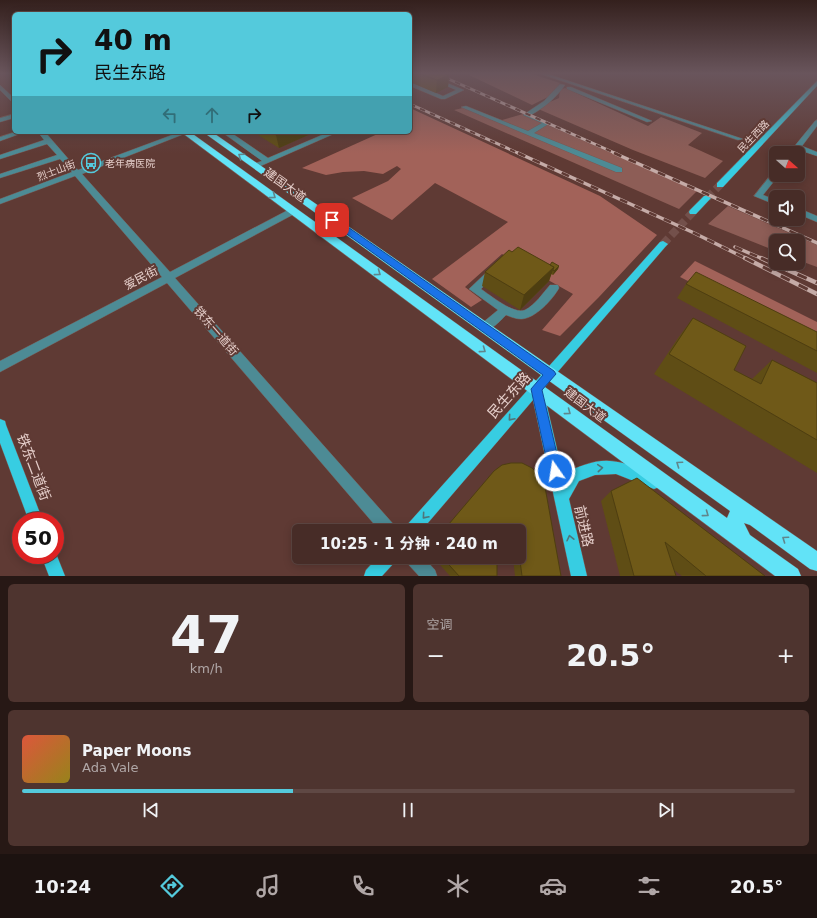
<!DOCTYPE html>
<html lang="zh">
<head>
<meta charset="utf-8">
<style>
	body { margin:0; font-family:"DejaVu Sans","Noto Sans SC",sans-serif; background:#4e342f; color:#f1f3f6; height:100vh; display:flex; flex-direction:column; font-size:15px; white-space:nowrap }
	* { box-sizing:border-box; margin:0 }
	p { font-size:13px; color:#b0a7a7 }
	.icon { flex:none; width:22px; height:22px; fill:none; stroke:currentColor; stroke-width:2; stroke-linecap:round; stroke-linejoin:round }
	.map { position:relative; height:576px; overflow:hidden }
	.drawer { display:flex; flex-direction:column; gap:8px; padding:8px; background:#271815; flex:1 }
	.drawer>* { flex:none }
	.hud { position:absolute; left:12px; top:12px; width:400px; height:122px; border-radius:6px; box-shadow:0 2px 10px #0003,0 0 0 1px #5f4844; background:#54cadc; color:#111; overflow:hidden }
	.needle { width:26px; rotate:111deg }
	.controls { position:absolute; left:769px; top:146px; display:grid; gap:8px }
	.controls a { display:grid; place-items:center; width:36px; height:36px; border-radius:6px; background:#472c27; box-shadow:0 2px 10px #0003,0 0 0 1px #5f4844; font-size:20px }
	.speed { position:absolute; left:12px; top:512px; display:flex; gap:8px; font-size:20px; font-weight:700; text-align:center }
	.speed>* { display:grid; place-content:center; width:52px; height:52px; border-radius:50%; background:#472c27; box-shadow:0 2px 10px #0003,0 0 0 1px #5f4844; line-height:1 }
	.speed .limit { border:6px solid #d22; background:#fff; color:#111 }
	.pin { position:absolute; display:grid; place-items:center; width:34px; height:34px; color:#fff; margin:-17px; border-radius:8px; box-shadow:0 2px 6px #0006 }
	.me { position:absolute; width:44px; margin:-22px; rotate:347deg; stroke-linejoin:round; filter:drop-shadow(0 0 3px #0008) }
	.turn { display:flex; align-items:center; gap:14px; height:84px; padding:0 16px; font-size:18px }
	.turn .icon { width:52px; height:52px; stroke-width:2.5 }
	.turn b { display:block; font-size:28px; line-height:34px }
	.lanes { display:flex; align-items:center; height:38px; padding:0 16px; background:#0003; justify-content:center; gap:20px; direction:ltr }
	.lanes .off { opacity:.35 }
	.big { font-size:30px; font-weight:700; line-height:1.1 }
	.drawer .card { flex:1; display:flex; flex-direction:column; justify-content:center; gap:6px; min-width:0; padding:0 14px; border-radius:6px; background:#4e342f }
	.drawer .dial { align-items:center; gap:0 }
	.dial b { font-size:52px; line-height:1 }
	.song { display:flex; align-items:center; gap:12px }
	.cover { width:48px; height:48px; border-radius:6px; background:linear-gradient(135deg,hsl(10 70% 55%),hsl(50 70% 35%)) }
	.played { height:4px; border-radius:2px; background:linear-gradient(90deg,#54cadc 35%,#5f4844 35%) }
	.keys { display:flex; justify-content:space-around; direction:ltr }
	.heat { display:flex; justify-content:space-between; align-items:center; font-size:22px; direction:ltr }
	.drawer .tiles { flex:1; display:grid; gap:8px; grid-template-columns:1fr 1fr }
	.card:last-child { grid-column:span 2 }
	.trip { position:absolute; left:292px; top:524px; width:234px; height:40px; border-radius:6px; background:#472c27; box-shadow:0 2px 10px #0003,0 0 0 1px #5f4844; font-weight:700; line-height:40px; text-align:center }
	.menu { display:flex; height:64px; justify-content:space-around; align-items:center; background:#1c1210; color:#b0a7a7 }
	.menu .icon { width:28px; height:28px }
	.menu .current { color:#54cadc }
	.menu b { font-size:18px; color:#f1f3f6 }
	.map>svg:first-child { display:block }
</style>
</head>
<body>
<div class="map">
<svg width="817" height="576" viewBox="0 0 817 576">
	<rect width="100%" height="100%" fill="#5f3a34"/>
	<g fill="#8d5d56">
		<path d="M474 73H529L560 83 552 95 532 105 469 75Z"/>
		<path d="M565 88 648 126 661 117 702 133 688 145 723 161 705 178 633 150 536 108 559 98 560 90Z"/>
		<path d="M467 107 502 120 523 114 697 191 679 209 454 110Z"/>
		<path d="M728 206 817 245V267L798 260V241H776V251L708 224Z"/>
	</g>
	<g fill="#a26259">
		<path d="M410 108 600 196 657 235 599 297 560 336 542 330 573 294 502 254 465 287 482 300 471 307 432 279 508 222 435 183 392 220 352 198 388 181 401 169 397 166 383 174 364 171 343 172 326 175 302 168 382 132H410Z"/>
		<path d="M695 261 817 322V346L680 277Z"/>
	</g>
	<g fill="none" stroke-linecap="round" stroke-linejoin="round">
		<g stroke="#73504b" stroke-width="8" stroke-dasharray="8 4" stroke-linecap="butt">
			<path d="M707 198 720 185"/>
			<path d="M663 244 693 212"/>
		</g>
		<g stroke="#7a5852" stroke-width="1">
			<g id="minor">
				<path d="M416 73H423L464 90 445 99H441L410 86V82L443 96 456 90Z"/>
				<path d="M538 73H545L743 139 738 140Z"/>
				<path d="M560 84 565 85C556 98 545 107 531 115L550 123 534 133 622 168V172H616L461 107 466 106 528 131 542 123 523 115 544 101Z"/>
				<path d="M0 85 14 98V104L0 90Z"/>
				<path d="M567 87H571L652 121 647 122 567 89Z"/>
				<path d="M14 114V118L0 122V118Z"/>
				<path d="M817 120V126L802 146 817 152V156L799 150 797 153H789L815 121Z"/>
				<path d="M15 132H25L0 141V137Z"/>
				<path d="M38 132H45L78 170 180 132H189L82 174 170 272 290 209H296L297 211 296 213 175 278 395 526 398 531H380L167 283 0 372V361L162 277 75 176 0 204V199L72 172 60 159 0 178V174L57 155 47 144 0 159V155L44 140Z"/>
				<path d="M222 132H230L268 158 329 132H338L256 168H253V164L262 161Z"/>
				<path d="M773 172H776V175H779L763 195 776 200V205L754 196Z"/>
				<path d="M798 208 817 216V222L798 214Z"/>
				<path d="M492 269 497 272 481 289C490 295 514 315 525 310 535 305 543 293 550 285H558L559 288C553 299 535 319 521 319 516 319 511 317 506 315 500 321 490 333 481 330L480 327 481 324 498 310 469 289 489 270Z"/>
				<path d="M405 557H423L435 570 437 576H419L407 563Z"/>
			</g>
		</g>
		<g stroke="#7a5852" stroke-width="1">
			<g id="major">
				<path d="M817 81V86L723 187H717V183Z"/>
				<path d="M704 196H707L711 198 696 214H690L689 212 690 210Z"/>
				<path d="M663 241 668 244 666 246 543 389 564 479C570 469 573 469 584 465 613 454 632 466 659 477L661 482 659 487 654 489 616 474 595 475 579 481 569 499 587 576H571L533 400 421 531H403L406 526 660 242Z"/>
				<path d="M0 419 5 421 6 425 43 521H29L0 443Z"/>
				<path d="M55 551 65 576H49L41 555H55Z"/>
				<path d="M378 557H396L394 563 382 576H364L366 570Z"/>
			</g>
		</g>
		<g stroke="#7a5852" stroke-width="1">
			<path id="highway" d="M181 132H190L727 518 730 511 203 132H212L817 551V571L810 569 750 525 744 523 750 535 798 569 801 576H775Z"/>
		</g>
		<use href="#minor" fill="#4d8b95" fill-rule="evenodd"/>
		<use href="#major" fill="#37cde2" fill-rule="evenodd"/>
		<use href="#highway" fill="#62e3f7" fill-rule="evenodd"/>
		<g stroke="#c5aba7" stroke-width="3">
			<g id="rail-far2">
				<path d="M435 73 617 154"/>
				<path d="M410 104 520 154"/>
			</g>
		</g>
		<g stroke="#c5aba7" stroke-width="3.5">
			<g id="rail-far1">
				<path d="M518 153 692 232 747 259"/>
				<path d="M614 153 817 243"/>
				<path d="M735 247 763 259"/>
			</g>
		</g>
		<g stroke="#c5aba7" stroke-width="4.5">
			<g id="rail">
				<path d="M745 258 817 294"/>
				<path d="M761 258 817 283"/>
			</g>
		</g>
		<use href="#rail-far2" stroke="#5f3a34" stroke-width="2" stroke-dasharray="5.5" stroke-linecap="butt"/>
		<use href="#rail-far1" stroke="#5f3a34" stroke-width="2.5" stroke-dasharray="8" stroke-linecap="butt"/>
		<use href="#rail" stroke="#5f3a34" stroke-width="3" stroke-dasharray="10" stroke-linecap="butt"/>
	</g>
	<g fill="#5f4d15">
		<path d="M410 73H442L449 75 448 87 436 93 410 82Z"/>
		<path d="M253 132H315L279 148Z"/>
		<path d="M512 252 550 265 559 266 558 269 553 275 551 274 549 281 520 310 482 286 485 272Z"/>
		<path d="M686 284 817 332V373L677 298Z"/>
		<path d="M693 318 734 370 752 379 772 360 817 383V473L654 374 678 338Z"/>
		<path d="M494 471 561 576H515L513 558 510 557H519V531Z"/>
		<path d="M611 491 765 576H682L674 570 676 576H620L601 501Z"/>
		<path d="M433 557H497V576H450Z"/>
	</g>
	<g fill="#4e3e11">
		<path d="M449 75 448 87 436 93 437 80Z"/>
		<path d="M282 132H315L279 148 276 135Z"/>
		<path d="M559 266 558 269 553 275 554 271Z"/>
		<path d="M554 267 549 281 520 310 524 295Z"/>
	</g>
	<g fill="#6f5918" stroke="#4e3e11">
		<path d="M417 73H442L449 75 437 80Z"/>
		<path d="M271 132H282L276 135Z"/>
		<path d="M518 247 554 267 524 295 485 272 509 250 512 252Z"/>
		<path d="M552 262 559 266 554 271 553 270 554 267 550 265Z"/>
		<path d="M696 272 817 332V351L686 284Z"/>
		<path d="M693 318 746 346 734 370 761 384 772 360 817 383V440L669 354Z"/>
		<path d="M511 463H522L532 468 539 475 545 487 561 576H522L519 553V531H443L494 471 502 465Z"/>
		<path d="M637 478 765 576H706L665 542 676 576H634L611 491Z"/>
		<path d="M442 557H497V576H459Z"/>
	</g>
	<defs><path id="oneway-chevron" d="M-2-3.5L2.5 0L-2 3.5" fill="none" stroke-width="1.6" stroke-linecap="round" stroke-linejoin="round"/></defs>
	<g stroke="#60868c">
		<use href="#oneway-chevron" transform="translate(241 156) rotate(-145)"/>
		<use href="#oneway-chevron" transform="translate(273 196) rotate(36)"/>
		<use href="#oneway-chevron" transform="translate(378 273) rotate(36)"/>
		<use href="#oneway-chevron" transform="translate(483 350) rotate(36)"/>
		<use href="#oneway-chevron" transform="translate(568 412) rotate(37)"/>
		<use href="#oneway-chevron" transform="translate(679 464) rotate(-145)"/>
		<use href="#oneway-chevron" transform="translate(706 514) rotate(36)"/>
		<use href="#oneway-chevron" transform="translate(785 539) rotate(-145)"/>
	</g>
	<g stroke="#4f757a">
		<use href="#oneway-chevron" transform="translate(511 418) rotate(131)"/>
		<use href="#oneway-chevron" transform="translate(600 468) rotate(-5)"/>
		<use href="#oneway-chevron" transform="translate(425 516) rotate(131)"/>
		<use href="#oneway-chevron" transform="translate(570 538) rotate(-103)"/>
	</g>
	<linearGradient id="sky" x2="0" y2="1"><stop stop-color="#34201d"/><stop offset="0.48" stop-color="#69555c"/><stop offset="1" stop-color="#69555c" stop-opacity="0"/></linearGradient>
	<rect width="817" height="153" fill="url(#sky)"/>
	<path fill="#1a73e8" stroke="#114b97" d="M330 218H335L554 371 556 374 542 390 561 471 560 476 555 477 551 476 549 471 531 389 543 375 330 222Z"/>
	<defs>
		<g id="bus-ring" transform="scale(1)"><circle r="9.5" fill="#5f3a34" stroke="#54cadc" stroke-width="1.5"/><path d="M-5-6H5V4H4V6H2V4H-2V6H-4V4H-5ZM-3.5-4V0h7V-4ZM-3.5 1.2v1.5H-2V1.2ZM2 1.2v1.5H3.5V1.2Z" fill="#54cadc"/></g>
	</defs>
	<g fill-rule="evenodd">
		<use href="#bus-ring" x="91" y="163"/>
	</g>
	<g text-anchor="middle" stroke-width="4" stroke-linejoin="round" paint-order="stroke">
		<g font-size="10" fill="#e6cfcb" stroke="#5f3a34">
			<text transform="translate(753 136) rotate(-46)" y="4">民生西路</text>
			<text transform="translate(56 170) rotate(-21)" y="4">烈士山街</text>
		</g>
		<g font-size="10" fill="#e6cfcb" stroke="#5f3a34" text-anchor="start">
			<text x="105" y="167">老年病医院</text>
		</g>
		<g font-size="12" fill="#e6cfcb" stroke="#5f3a34">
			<text transform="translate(285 185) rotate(36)" y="4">建国大道</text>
			<text transform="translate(141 278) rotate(-28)" y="4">爱民街</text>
			<text transform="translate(216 331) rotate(49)" y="4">铁东一道街</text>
			<text transform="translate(585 405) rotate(37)" y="4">建国大道</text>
		</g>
		<g font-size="14" fill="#e6cfcb" stroke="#5f3a34">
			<text transform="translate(509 395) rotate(-48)" y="5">民生东路</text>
			<text transform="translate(34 467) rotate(69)" y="5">铁东二道街</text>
			<text transform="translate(584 526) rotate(77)" y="5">前进路</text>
		</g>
	</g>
</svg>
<div class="controls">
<a><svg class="needle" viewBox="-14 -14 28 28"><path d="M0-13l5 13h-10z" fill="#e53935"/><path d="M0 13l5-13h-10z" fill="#b0a7a7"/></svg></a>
<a><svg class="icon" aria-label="sound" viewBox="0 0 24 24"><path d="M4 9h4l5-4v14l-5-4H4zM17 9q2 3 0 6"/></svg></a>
<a><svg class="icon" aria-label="search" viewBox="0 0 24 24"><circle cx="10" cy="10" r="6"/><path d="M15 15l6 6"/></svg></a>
</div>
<div class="speed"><div class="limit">50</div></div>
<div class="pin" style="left:332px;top:220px;background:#d93025"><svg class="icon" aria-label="arrive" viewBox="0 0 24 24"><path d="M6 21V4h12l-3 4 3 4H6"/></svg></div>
<svg class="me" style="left:555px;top:471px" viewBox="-20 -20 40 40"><circle r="17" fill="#1a73e8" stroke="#fff" stroke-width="3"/><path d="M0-11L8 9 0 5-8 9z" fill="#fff"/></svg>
<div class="trip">10:25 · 1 分钟 · 240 m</div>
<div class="hud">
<div class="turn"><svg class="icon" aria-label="right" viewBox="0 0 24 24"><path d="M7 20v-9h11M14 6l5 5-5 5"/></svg><div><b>40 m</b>民生东路</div></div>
<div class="lanes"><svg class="icon off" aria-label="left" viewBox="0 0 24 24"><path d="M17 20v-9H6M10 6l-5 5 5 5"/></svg><svg class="icon off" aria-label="ahead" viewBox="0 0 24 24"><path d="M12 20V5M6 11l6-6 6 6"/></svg><svg class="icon" aria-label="right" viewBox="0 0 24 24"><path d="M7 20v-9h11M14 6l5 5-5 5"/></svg></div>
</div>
</div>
<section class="drawer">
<div class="tiles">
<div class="card dial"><b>47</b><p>km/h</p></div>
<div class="card"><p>空调</p>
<div class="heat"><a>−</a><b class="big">20.5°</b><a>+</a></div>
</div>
<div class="card">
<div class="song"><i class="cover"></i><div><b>Paper Moons</b><p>Ada Vale</p></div></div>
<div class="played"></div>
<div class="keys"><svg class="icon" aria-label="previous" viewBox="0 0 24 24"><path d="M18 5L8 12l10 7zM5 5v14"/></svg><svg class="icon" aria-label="pause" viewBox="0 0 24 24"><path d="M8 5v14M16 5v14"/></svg><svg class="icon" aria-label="next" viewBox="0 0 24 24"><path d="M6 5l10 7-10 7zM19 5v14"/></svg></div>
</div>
</div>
</section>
<nav class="menu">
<b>10:24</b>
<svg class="icon current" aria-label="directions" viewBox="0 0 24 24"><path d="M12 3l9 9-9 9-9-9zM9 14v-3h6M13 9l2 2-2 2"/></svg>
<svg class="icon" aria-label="music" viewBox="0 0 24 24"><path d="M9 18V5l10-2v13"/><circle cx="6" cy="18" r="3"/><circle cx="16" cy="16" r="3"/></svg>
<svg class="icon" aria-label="phone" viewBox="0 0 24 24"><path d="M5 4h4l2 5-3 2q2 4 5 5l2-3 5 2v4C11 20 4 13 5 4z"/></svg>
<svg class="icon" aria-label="climate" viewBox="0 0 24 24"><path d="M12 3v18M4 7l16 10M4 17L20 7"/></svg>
<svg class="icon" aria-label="car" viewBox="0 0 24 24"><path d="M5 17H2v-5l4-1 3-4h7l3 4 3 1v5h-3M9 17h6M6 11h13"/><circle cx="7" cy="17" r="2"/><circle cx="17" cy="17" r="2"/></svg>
<svg class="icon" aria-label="filters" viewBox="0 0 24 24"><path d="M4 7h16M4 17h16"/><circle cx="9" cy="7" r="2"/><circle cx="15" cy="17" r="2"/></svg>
<b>20.5°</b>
</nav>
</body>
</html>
